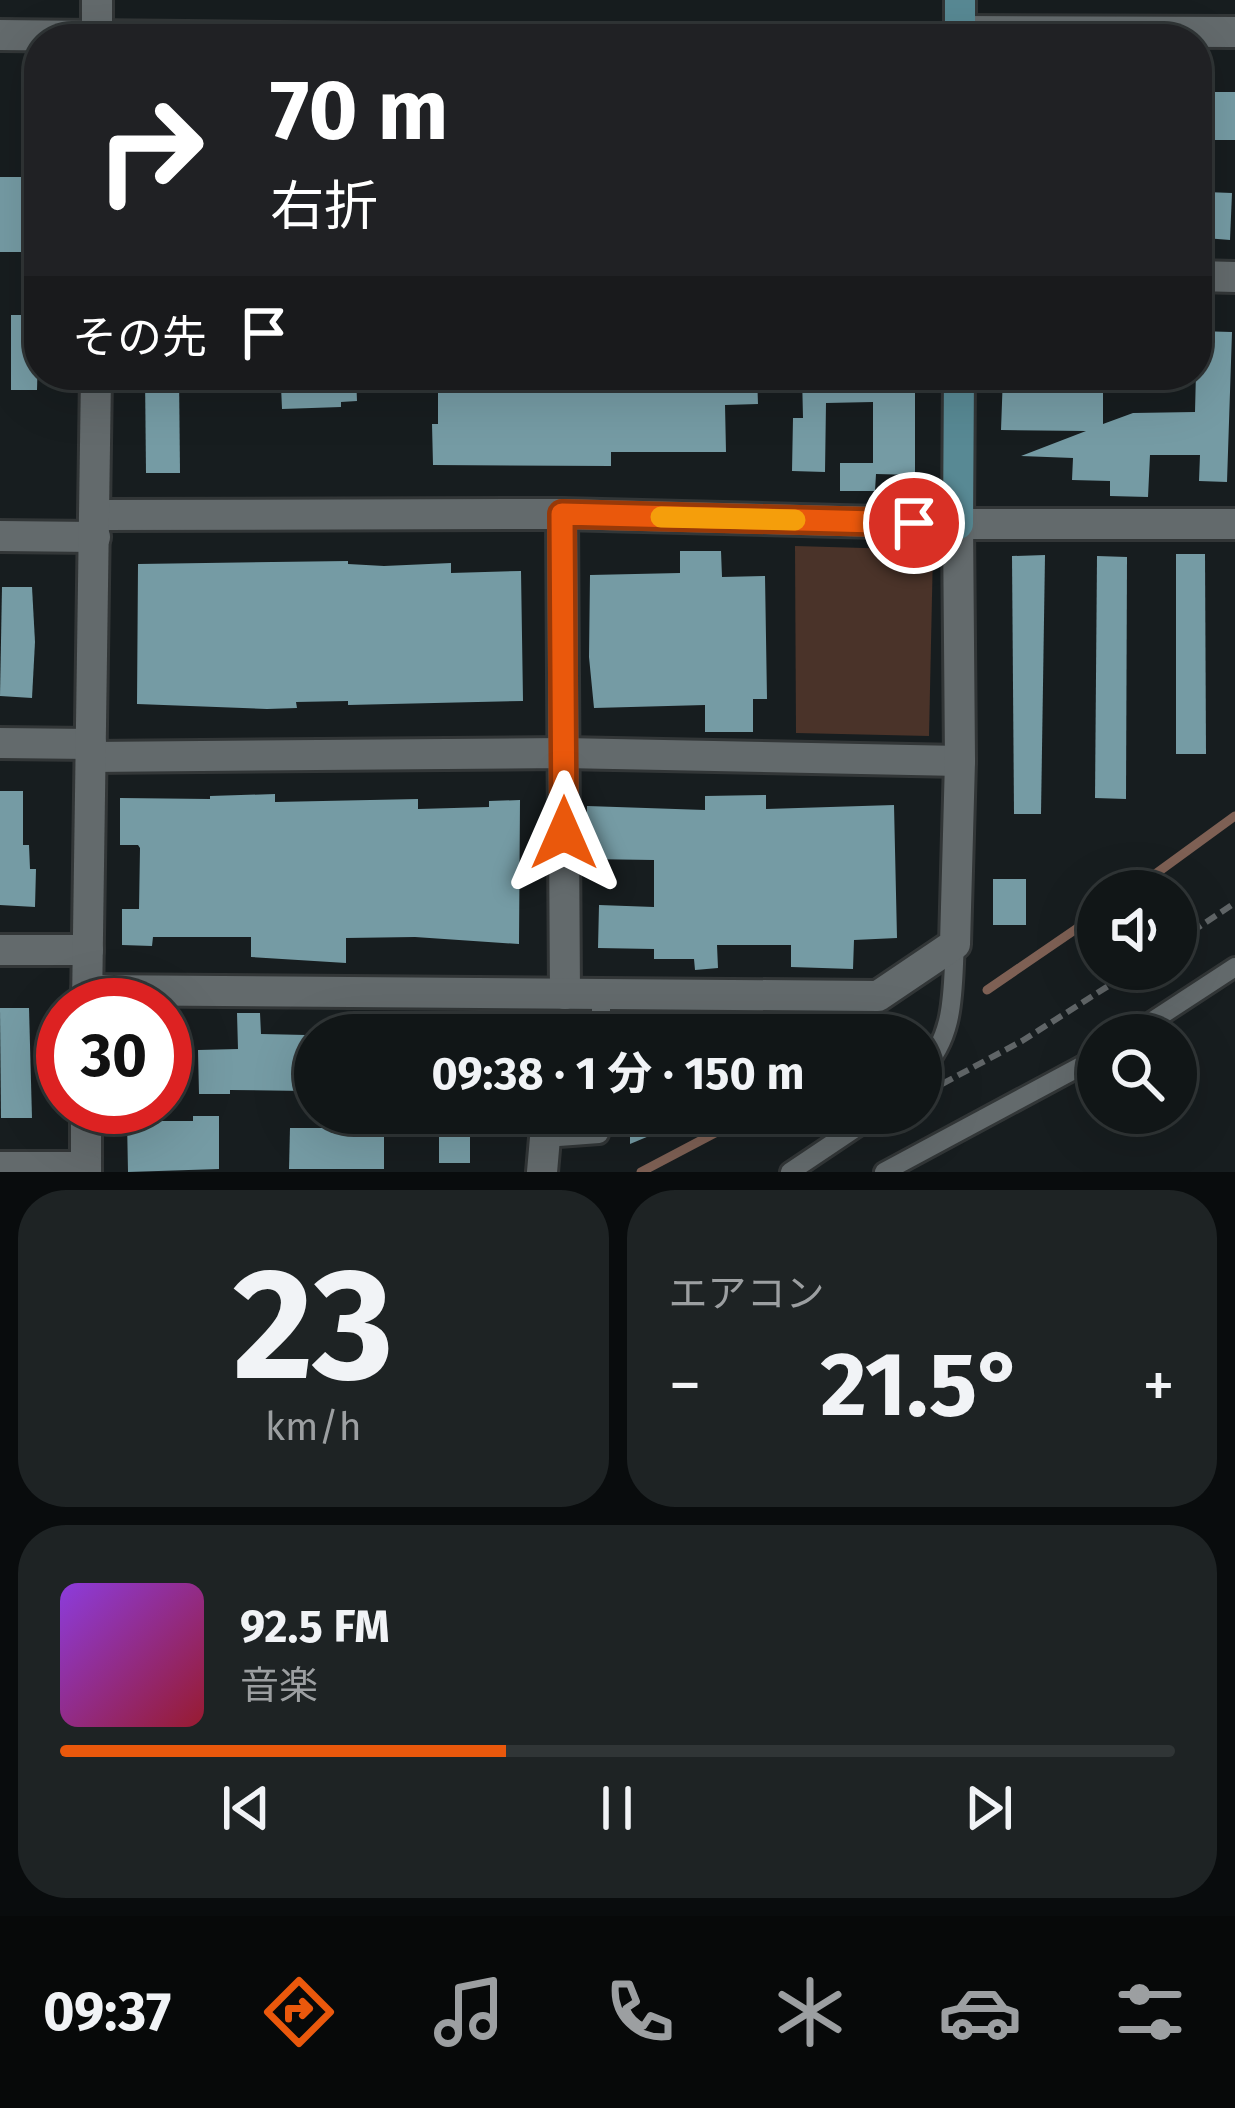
<!DOCTYPE html>
<html lang="ja">
<head>
<meta charset="utf-8">
<style>
	body { margin:0; font-family:"Fira Sans","Noto Sans JP",sans-serif; background:#1e2324; color:#f1f3f6; height:100vh; display:flex; flex-direction:column; font-size:45px; white-space:nowrap }
	* { box-sizing:border-box; margin:0 }
	p { font-size:39px; color:#9c9fa1 }
	.icon { flex:none; width:66px; height:66px; fill:none; stroke:currentColor; stroke-width:2; stroke-linecap:round; stroke-linejoin:round }
	.map { position:relative; height:1172px; overflow:hidden }
	.details { display:flex; flex-direction:column; gap:18px; padding:18px; background:#090c0d; flex:1 }
	.details>* { flex:none }
	.top-card { position:absolute; left:24px; top:24px; width:1188px; height:366px; border-radius:48px; box-shadow:0 12px 48px #0002,0 0 0 3px #303536; background:#202124; color:#fff; overflow:hidden }
	.buttons { position:absolute; left:1077px; top:870px; display:grid; gap:24px }
	.buttons a { display:grid; place-items:center; width:120px; height:120px; border-radius:50%; background:#111617; box-shadow:0 12px 48px #0002,0 0 0 3px #303536; font-size:60px }
	.speed { position:absolute; left:36px; top:978px; display:flex; gap:24px; font-size:60px; font-weight:700; text-align:center }
	.speed>* { display:grid; place-content:center; width:156px; height:156px; border-radius:50%; background:#111617; box-shadow:0 12px 48px #0002,0 0 0 3px #303536; line-height:1 }
	.speed .limit { border:18px solid #d22; background:#fff; color:#111 }
	.pin { position:absolute; display:grid; place-items:center; width:102px; height:102px; color:#fff; margin:-51px; border:6px solid #fff; border-radius:50%; box-shadow:0 3px 12px #0007 }
	.me { position:absolute; width:132px; margin:-66px; rotate:0deg; stroke-linejoin:round; filter:drop-shadow(0 0 9px #0008) }
	.turn { display:flex; align-items:center; gap:42px; height:252px; padding:0 48px; font-size:54px }
	.turn .icon { width:156px; height:156px; stroke-width:2.5 }
	.turn b { display:block; font-size:84px; line-height:102px }
	.then { display:flex; align-items:center; height:114px; padding:0 48px; background:#0003; gap:24px; font-size:45px }
	.big { font-size:90px; font-weight:700; line-height:1.1 }
	.details .card { flex:1; display:flex; flex-direction:column; justify-content:center; gap:18px; min-width:0; padding:0 42px; border-radius:48px; background:#1e2324 }
	.details .dial { align-items:center; gap:0 }
	.dial b { font-size:156px; line-height:1 }
	.song { display:flex; align-items:center; gap:36px }
	.cover { width:144px; height:144px; border-radius:18px; background:linear-gradient(135deg,hsl(270 70% 55%),hsl(350 70% 35%)) }
	.played { height:12px; border-radius:6px; background:linear-gradient(90deg,#ea580c 40%,#303536 40%) }
	.keys { display:flex; justify-content:space-around; direction:ltr }
	.heat { display:flex; justify-content:space-between; align-items:center; font-size:66px; direction:ltr }
	.details .tiles { flex:1; display:grid; gap:18px; grid-template-columns:1fr 1fr }
	.card:last-child { grid-column:span 2 }
	.trip { position:absolute; left:294px; top:1014px; width:648px; height:120px; border-radius:60px; background:#111617; box-shadow:0 12px 48px #0002,0 0 0 3px #303536; font-weight:700; line-height:120px; text-align:center }
	.menu { display:flex; height:192px; justify-content:space-around; align-items:center; background:#070909; color:#9c9fa1 }
	.menu .icon { width:84px; height:84px }
	.menu .current { color:#ea580c }
	.menu b { font-size:54px; color:#f1f3f6 }
	.map>svg:first-child { display:block }
</style>
</head>
<body>
<div class="map">
<svg width="1235" height="1172" viewBox="0 0 1235 1172">
	<rect width="100%" height="100%" fill="#171d1f"/>
	<path fill="#4a3329" d="M795 546 933 550 929 736 796 733Z"/>
	<g fill="none" stroke-linecap="round" stroke-linejoin="round">
		<g stroke="#7e6054" stroke-width="9">
			<path d="M1132 891 1235 816"/>
			<path d="M987 990 1098 914"/>
			<path d="M641 1172 753 1113"/>
		</g>
	</g>
	<g fill="#759ba4">
		<path d="M1208 92H1235V140H1209Z"/>
		<path d="M0 177H33L30 252H0Z"/>
		<path d="M1206 192 1232 193 1230 240 1205 238Z"/>
		<path d="M11 315H39L37 390H11Z"/>
		<path d="M1197 331 1232 332 1227 482 1199 481 1200 455H1150L1148 497 1110 496V481L1072 480 1073 458 1021 456 1086 431 1001 430 1003 375H1103V424L1133 413 1195 412Z"/>
		<path d="M145 375H179L180 473H146Z"/>
		<path d="M296 375H356L357 401 341 402V407L282 409 281 386H296Z"/>
		<path d="M438 375H757L758 404 725 405 726 452H611V466L433 465 432 424H438Z"/>
		<path d="M802 375H915V475L876 474 875 491H840V463H873V402L826 403 825 472 792 471 793 418H803Z"/>
		<path d="M680 551H721L722 577 765 576 767 699H753V732H705V705L594 708 589 657 590 575 680 573Z"/>
		<path d="M1176 554H1205L1206 754H1176Z"/>
		<path d="M1045 555 1041 814H1014L1012 556Z"/>
		<path d="M1097 556 1127 557 1126 799 1095 798Z"/>
		<path d="M348 561V564L384 566 451 563V573L521 571 523 701 348 705V701L296 702 297 708 267 709 137 704 138 564Z"/>
		<path d="M2 587H32L35 642 32 698 0 696Z"/>
		<path d="M0 791H23V845H29L30 869H36L35 907 0 905Z"/>
		<path d="M275 794V802L418 799V809L489 807V801L520 800 519 944 415 937 346 938V963L251 957V937H153L152 946 122 945V909H139L140 848 138 845H120V798L210 799V796Z"/>
		<path d="M766 795V809L894 805 897 938 854 940 853 969 791 967V945H717L718 968 695 970 694 959H654V949L598 948 599 905 654 907V860L586 859 587 806 705 810V796Z"/>
		<rect x="993" y="879" width="33" height="46"/>
		<path d="M0 1008H29L32 1118H1Z"/>
		<path d="M237 1013H260L261 1034 306 1035V1091L230 1090V1094H199L198 1050 238 1049Z"/>
		<rect x="439" y="1114" width="31" height="49"/>
		<path d="M697 1115V1116L630 1144V1116Z"/>
		<path d="M193 1116H219V1169L128 1172 127 1121H193Z"/>
		<path d="M290 1128H384V1169H289Z"/>
	</g>
	<g fill="none" stroke-linecap="round" stroke-linejoin="round">
		<g stroke="#323637" stroke-width="24">
			<g id="lane">
				<path d="M601 1035V994"/>
				<path d="M1131 1035 1235 967"/>
				<path d="M921 1071C956 1035 952 991 955 944"/>
				<path d="M545 1138 599 1134V1113"/>
				<path d="M790 1172 878 1113"/>
				<path d="M884 1172 1098 1057"/>
			</g>
		</g>
		<g stroke="#323637" stroke-width="36">
			<g id="street">
				<path d="M97 0V39"/>
				<path d="M960 31 1235 32"/>
				<path d="M0 35 386 39"/>
				<path d="M1197 276 1235 277"/>
				<path d="M562 514 565 994"/>
				<path d="M95 515 562 514 958 524H1235"/>
				<path d="M0 536 95 537"/>
				<path d="M0 743 91 744"/>
				<path d="M91 757 564 753 960 761"/>
				<path d="M0 950H88"/>
				<path d="M87 990 878 996 955 944 960 761 958 524"/>
				<path d="M87 1005 96 375"/>
				<path d="M86 1107V1172"/>
				<path d="M0 1167H86"/>
				<path d="M542 1172 545 1138"/>
			</g>
		</g>
		<g stroke="#323637" stroke-width="36">
			<g id="secondary">
				<path d="M960 39V0"/>
				<path d="M958 524 959 375"/>
			</g>
		</g>
		<g stroke="#606567" stroke-width="6" stroke-dasharray="12 6" stroke-linecap="butt">
			<path d="M1176 942 1235 903"/>
			<path d="M942 1084 1022 1041 1135 969"/>
		</g>
		<use href="#lane" stroke="#636a6c" stroke-width="18"/>
		<use href="#street" stroke="#636a6c" stroke-width="30"/>
		<use href="#secondary" stroke="#588994" stroke-width="30"/>
	</g>
	<g fill="none" stroke-linecap="round" stroke-linejoin="round">
		<g stroke="#983908" stroke-width="30">
			<path id="route" d="M564 833 562 514 914 523"/>
		</g>
		<use href="#route" stroke="#ea580c" stroke-width="21"/>
		<path stroke="#f59e0b" stroke-width="21" d="M661 517 795 520"/>
	</g>
</svg>
<div class="buttons">
<a><svg class="icon" aria-label="sound" viewBox="0 0 24 24"><path d="M4 9h4l5-4v14l-5-4H4zM17 9q2 3 0 6"/></svg></a>
<a><svg class="icon" aria-label="search" viewBox="0 0 24 24"><circle cx="10" cy="10" r="6"/><path d="M15 15l6 6"/></svg></a>
</div>
<div class="speed"><div class="limit">30</div></div>
<div class="pin" style="left:914px;top:523px;background:#d93025"><svg class="icon" aria-label="arrive" viewBox="0 0 24 24"><path d="M6 21V4h12l-3 4 3 4H6"/></svg></div>
<svg class="me" style="left:564px;top:833px" viewBox="-20 -20 40 40"><path d="M0-17L14 15 0 8-14 15z" fill="#ea580c" stroke="#fff" stroke-width="4"/></svg>
<div class="trip">09:38 · 1 分 · 150 m</div>
<div class="top-card">
<div class="turn"><svg class="icon" aria-label="right" viewBox="0 0 24 24"><path d="M7 20v-9h11M14 6l5 5-5 5"/></svg><div><b>70 m</b>右折</div></div>
<div class="then">その先<svg class="icon" aria-label="arrive" viewBox="0 0 24 24"><path d="M6 21V4h12l-3 4 3 4H6"/></svg></div>
</div>
</div>
<section class="details">
<div class="tiles">
<div class="card dial"><b>23</b><p>km/h</p></div>
<div class="card"><p>エアコン</p>
<div class="heat"><a>−</a><b class="big">21.5°</b><a>+</a></div>
</div>
<div class="card">
<div class="song"><i class="cover"></i><div><b>92.5 FM</b><p>音楽</p></div></div>
<div class="played"></div>
<div class="keys"><svg class="icon" aria-label="previous" viewBox="0 0 24 24"><path d="M18 5L8 12l10 7zM5 5v14"/></svg><svg class="icon" aria-label="pause" viewBox="0 0 24 24"><path d="M8 5v14M16 5v14"/></svg><svg class="icon" aria-label="next" viewBox="0 0 24 24"><path d="M6 5l10 7-10 7zM19 5v14"/></svg></div>
</div>
</div>
</section>
<nav class="menu">
<b>09:37</b>
<svg class="icon current" aria-label="directions" viewBox="0 0 24 24"><path d="M12 3l9 9-9 9-9-9zM9 14v-3h6M13 9l2 2-2 2"/></svg>
<svg class="icon" aria-label="music" viewBox="0 0 24 24"><path d="M9 18V5l10-2v13"/><circle cx="6" cy="18" r="3"/><circle cx="16" cy="16" r="3"/></svg>
<svg class="icon" aria-label="phone" viewBox="0 0 24 24"><path d="M5 4h4l2 5-3 2q2 4 5 5l2-3 5 2v4C11 20 4 13 5 4z"/></svg>
<svg class="icon" aria-label="climate" viewBox="0 0 24 24"><path d="M12 3v18M4 7l16 10M4 17L20 7"/></svg>
<svg class="icon" aria-label="car" viewBox="0 0 24 24"><path d="M5 17H2v-5l4-1 3-4h7l3 4 3 1v5h-3M9 17h6M6 11h13"/><circle cx="7" cy="17" r="2"/><circle cx="17" cy="17" r="2"/></svg>
<svg class="icon" aria-label="filters" viewBox="0 0 24 24"><path d="M4 7h16M4 17h16"/><circle cx="9" cy="7" r="2"/><circle cx="15" cy="17" r="2"/></svg>
</nav>
</body>
</html>
